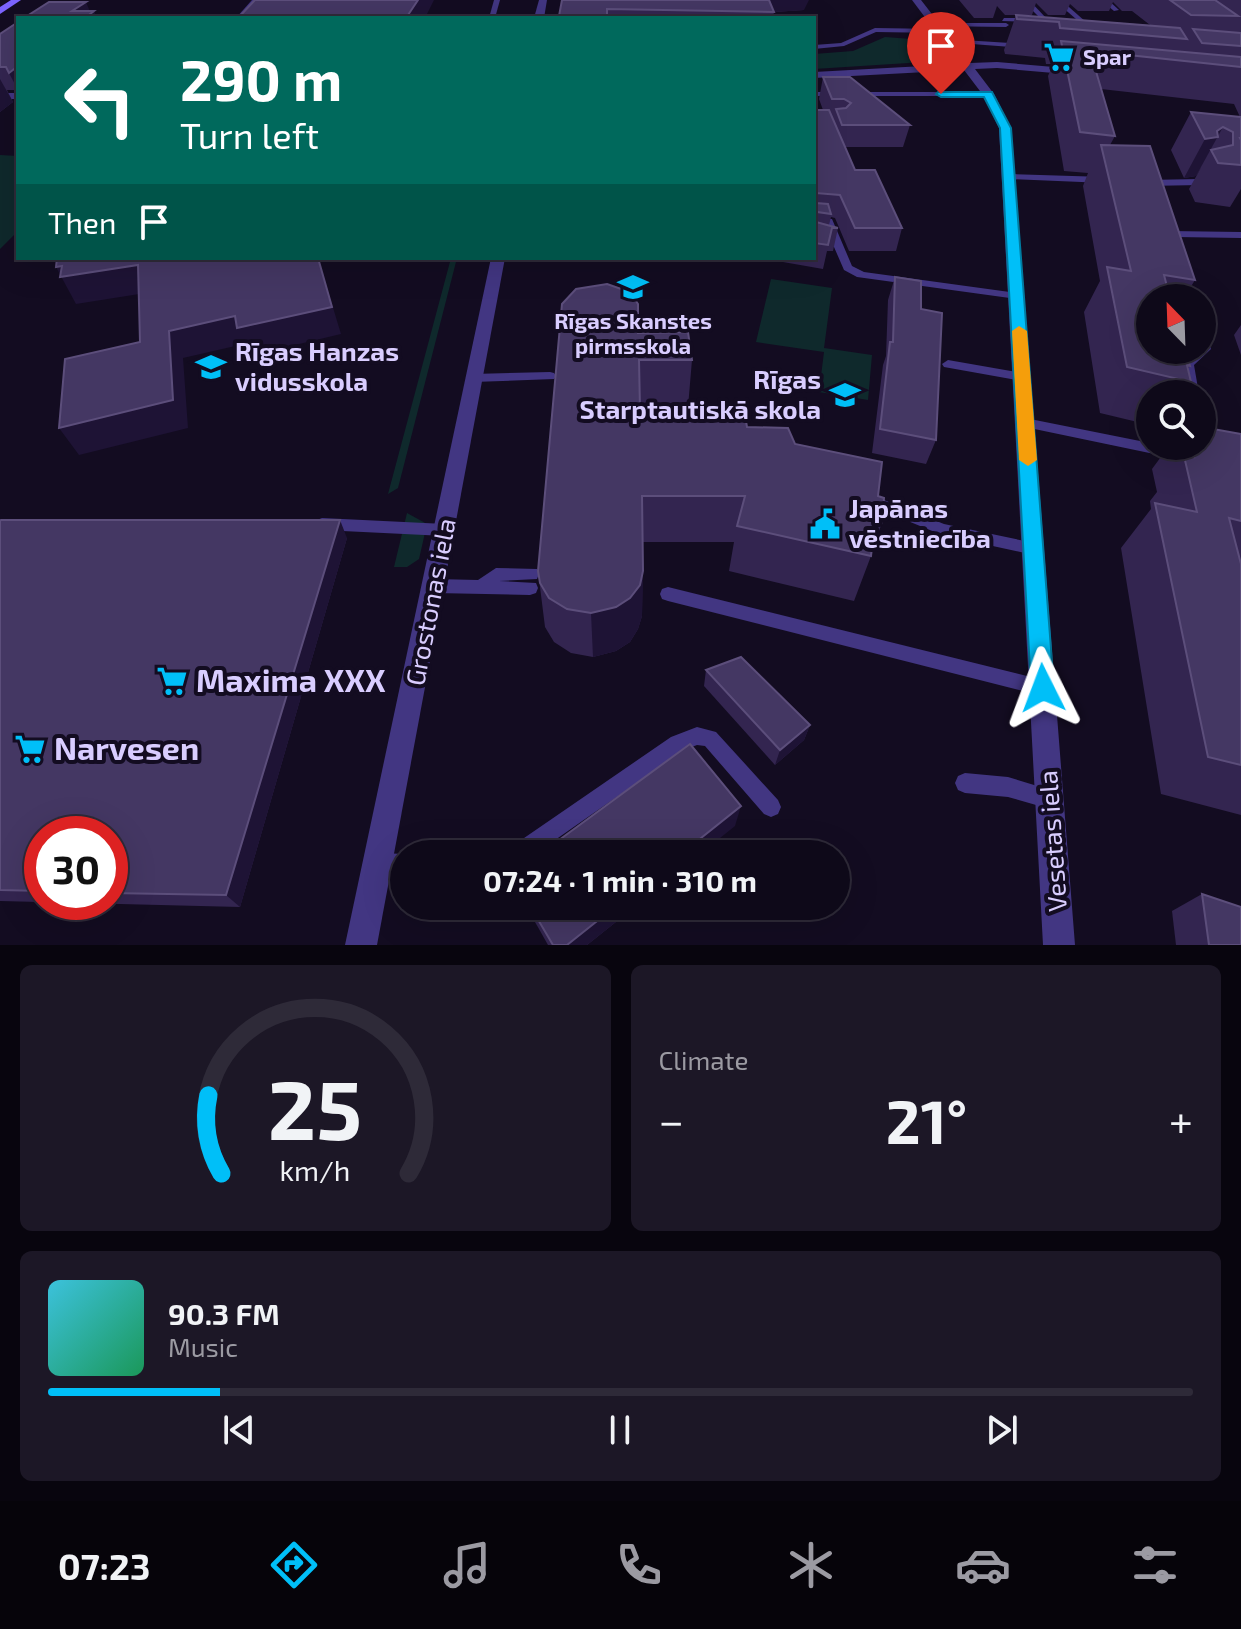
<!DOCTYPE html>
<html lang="en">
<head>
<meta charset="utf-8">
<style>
	body { margin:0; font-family:"Exo 2",sans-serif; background:#1c1726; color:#f1f3f6; height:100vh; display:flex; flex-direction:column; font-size:30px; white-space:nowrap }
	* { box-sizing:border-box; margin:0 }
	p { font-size:26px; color:#9b9aa2 }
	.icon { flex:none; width:44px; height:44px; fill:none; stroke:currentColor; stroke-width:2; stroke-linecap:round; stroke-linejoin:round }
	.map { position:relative; height:945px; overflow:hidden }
	.panel { display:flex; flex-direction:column; gap:20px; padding:20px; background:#08050e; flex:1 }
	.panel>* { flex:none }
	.banner { position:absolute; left:16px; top:16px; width:800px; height:244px; border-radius:0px; box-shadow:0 8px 32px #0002,0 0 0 2px #2e2a38; background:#00695c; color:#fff; overflow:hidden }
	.needle { width:52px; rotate:337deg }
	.buttons { position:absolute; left:1136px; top:284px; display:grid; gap:16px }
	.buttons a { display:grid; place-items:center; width:80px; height:80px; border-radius:50%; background:#0e0919; box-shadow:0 8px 32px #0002,0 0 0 2px #2e2a38; font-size:40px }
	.speed { position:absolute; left:24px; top:816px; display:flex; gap:16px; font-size:40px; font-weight:700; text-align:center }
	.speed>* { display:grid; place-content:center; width:104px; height:104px; border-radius:50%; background:#0e0919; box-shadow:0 8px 32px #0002,0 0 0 2px #2e2a38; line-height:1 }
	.speed .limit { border:12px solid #d22; background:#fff; color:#111 }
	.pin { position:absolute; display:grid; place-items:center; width:68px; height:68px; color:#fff; margin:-82px -34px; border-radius:50% 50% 50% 0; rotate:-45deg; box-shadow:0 0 8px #0007 }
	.pin .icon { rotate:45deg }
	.me { position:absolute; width:88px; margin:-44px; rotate:357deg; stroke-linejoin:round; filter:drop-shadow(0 0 6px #0008) }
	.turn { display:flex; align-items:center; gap:28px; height:168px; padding:0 32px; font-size:36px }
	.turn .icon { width:104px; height:104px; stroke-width:2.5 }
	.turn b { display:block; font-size:56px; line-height:68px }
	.then { display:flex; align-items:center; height:76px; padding:0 32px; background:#0003; gap:16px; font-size:30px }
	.big { font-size:60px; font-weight:700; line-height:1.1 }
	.panel .tile { flex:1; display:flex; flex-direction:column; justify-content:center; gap:12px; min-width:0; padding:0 28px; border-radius:12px; background:#1c1726 }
	.panel .dial { align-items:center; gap:0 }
	.dial svg { height:208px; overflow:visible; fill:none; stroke:#2e2a38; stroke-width:7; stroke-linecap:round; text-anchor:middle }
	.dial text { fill:#f1f3f6; stroke:none }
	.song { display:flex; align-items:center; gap:24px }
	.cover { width:96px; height:96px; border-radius:12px; background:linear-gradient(135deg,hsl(190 70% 55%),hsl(150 70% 35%)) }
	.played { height:8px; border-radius:4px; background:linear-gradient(90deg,#00bff8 15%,#2e2a38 15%) }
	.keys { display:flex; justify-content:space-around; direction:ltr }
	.heat { display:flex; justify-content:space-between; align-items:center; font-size:44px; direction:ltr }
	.panel .tiles { flex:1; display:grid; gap:20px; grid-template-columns:1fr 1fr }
	.tile:last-child { grid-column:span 2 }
	.trip { position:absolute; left:390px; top:840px; width:460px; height:80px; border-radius:40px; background:#0e0919; box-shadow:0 8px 32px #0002,0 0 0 2px #2e2a38; font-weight:700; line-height:80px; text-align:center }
	.dock { display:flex; height:128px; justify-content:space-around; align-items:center; background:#06040a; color:#9b9aa2 }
	.dock .icon { width:56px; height:56px }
	.dock .selected { color:#00bff8 }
	.dock b { font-size:36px; color:#f1f3f6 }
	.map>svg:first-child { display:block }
</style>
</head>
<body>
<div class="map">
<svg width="1241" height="945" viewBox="0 0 1241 945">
	<rect width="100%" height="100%" fill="#130c21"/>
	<g fill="#0f292c">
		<path d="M885 37 911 39 924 62 814 69V54L853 51Z"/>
		<path d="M0 155 18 156V231L0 249Z"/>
		<path d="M451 258H457L398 488 388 494Z"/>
		<path d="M771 279 832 288 824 348 872 355 868 400 819 392 824 352 756 342Z"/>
		<path d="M407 513 427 524 419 559 407 567H394Z"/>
	</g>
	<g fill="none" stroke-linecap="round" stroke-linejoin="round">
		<g fill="#423682" fill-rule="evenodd">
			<path d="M252 0H258L243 18H236Z"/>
			<path d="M494 0H500L495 18H489Z"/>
			<path d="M1022 0H1029L1047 19V21H1043Z"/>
			<path d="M1054 0H1061L1095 30V32H1091Z"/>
			<path d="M1101 0H1108L1119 10 1114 11Z"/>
			<path d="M1004 18H1032L1035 20 1032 22 1002 21Z"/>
			<path d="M935 23H1006L1009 25 1006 27 933 26Z"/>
			<path d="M875 28 939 29 942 31 939 33 876 32 844 46 814 49V45L841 43Z"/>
			<path d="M947 39 1024 44 1027 46 1024 48 945 42Z"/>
			<path d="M814 92H988L992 94 988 96H814Z"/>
			<path d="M1010 174 1105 177 1110 180 1105 183 1007 179 1005 177Z"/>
			<path d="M1206 174 1211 177 1201 185 1146 186 1141 183 1146 180 1199 179Z"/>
			<path d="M814 218 832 219 852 266 864 272 1017 293 1023 296 1017 299 857 277 844 270 834 247 814 244V238L831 241 825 224H814Z"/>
			<path d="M1170 231 1241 232V238L1176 237 1177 240 1172 243 1168 242 1165 234Z"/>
			<path d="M1202 335 1208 339 1211 349 1194 365 1199 394H1187L1182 364 1197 350H1202Z"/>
			<path d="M948 360 1022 373 1028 377 1022 381 944 367 942 364Z"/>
			<path d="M550 372 554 373 556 376 554 379 473 382 467 378 473 374Z"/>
			<path d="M1025 418 1150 443V446L1183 450 1190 455 1183 460 1020 426 1018 423Z"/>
			<path d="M869 494 944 524 1034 543 1039 545 1042 549 1039 553 1034 555 942 535 864 503 862 499 864 495Z"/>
			<path d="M322 518 445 524 450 526 452 530 450 534 445 536 322 530 317 528 315 524 317 520Z"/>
			<path d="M496 568 537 569 539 574 537 579 499 581 536 583 538 588 536 593 530 595 435 593 429 591 427 586 429 581 435 579 478 580Z"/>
			<path d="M668 587 1043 680 1049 682 1052 688 1049 694 1043 696 668 601 662 599 660 594 662 589Z"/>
			<path d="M697 727 716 732 778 800 781 807 778 814 771 817 764 814 705 746 697 745 684 750 535 854H508L511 847 671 737Z"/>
			<path d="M965 773 1008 777 1057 792 1060 799 1057 806 1050 809 1008 797 965 793 958 790 955 783 958 776Z"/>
			<path d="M379 853 405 854 404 874 379 873 372 870 369 863 372 856Z"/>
		</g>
		<g fill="#423682" fill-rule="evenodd">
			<path d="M539 0H547L544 18H534Z"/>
			<path d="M912 0H921L970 63 997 62 1077 69 1082 72 1077 75 997 68 975 69 994 94 1011 128 1075 945H1043L999 128 983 95 964 70 814 78V72L960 64Z"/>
			<rect x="0" y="93" width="18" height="6"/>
			<path d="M491 258H505L377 945H345Z"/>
		</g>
		<path fill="#7c64ff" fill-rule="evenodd" d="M11 0H21L0 14V7Z"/>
	</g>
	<g fill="#332550" fill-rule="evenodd">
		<path d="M562 0 804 10 774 12 773 18H560Z"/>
		<path d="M959 0H1241V189L1230 207 1195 202 1189 189 1202 166 1196 176 1184 178 1171 150 1191 112 1240 117 1234 104 1101 89 1115 136 1110 145 1195 280 1184 298H1150L1190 366 1188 369 1191 382 1183 394H1150V425L1100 413 1084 312 1100 281 1083 186 1088 173 1064 171 1048 76 1053 64H1046L1045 58 1005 54 1004 50 1016 15H1005L997 6 993 18H974ZM1113 2 1122 11H1132L1150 25 1018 15H1032L1036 3 1048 15H1065L1070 4 1078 11H1109Z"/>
		<path d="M0 34 18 90H7L13 102 0 112Z"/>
		<path d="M823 77 910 125 903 147H845L855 170 902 228 896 251H849L835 218 831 217 829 225 838 228 833 251H827L823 269 783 262 784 258H814V110H823L819 99Z"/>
		<path d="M895 277 921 309 936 440 926 464 872 453 883 365 886 356 888 300Z"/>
		<path d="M1241 325V355L1234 335Z"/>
		<path d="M638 333 692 360 688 407H640V410L747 427 795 444 878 496 882 523 872 549 871 556 854 601 729 571 734 542H643L642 616 638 629 630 642 616 651 593 657 571 653 554 642 545 627 538 571Z"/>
		<path d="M1241 434V815L1161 794 1121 548 1151 509 1150 501 1157 492 1152 469 1169 446H1202Z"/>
		<path d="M0 521 347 538 240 907 0 901ZM42 834H110V902H42Z"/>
		<path d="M706 670 810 725 804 740 775 765 704 686Z"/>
		<path d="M1202 894 1241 945H1176L1172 911Z"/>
		<path d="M526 906H636L587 945H548Z"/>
	</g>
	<g fill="#1e1335">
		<path d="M418 0H434L425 18H406Z"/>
		<path d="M764 0H809L804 10 774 12Z"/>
		<path d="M86 2 91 14 94 11 97 18H76L72 11Z"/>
		<path d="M18 66V90L9 73Z"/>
		<path d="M0 79 13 102 0 112Z"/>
		<path d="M1223 127 1196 176 1184 178 1205 139Z"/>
		<path d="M318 258 341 334 249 356 244 344 183 358 188 428 79 455 59 428 169 331 235 316Z"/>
		<path d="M138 265 152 292 76 304 56 267Z"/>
		<path d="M340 520 347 538 240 907 226 895Z"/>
		<path d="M643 571 642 616 638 629 630 642 616 651 593 657 591 613Z"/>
		<path d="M810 725 804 740 775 765 780 750Z"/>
		<path d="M741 806 735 826 700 854H681Z"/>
		<path d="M616 906H636L587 945H567Z"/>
	</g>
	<g fill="#443763" stroke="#5c4e7b" stroke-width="2">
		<path d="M255 0H418L406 18H238Z"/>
		<path d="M562 0H769L774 12 607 9V16H559Z"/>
		<path d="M1170 0H1215L1238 16 1191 15Z"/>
		<path d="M49 2H86L72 11H94L85 18H24Z"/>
		<path d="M1016 15 1180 28 1187 39 1060 28 1059 22 1017 19Z"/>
		<path d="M18 22V66L9 73 6 67H0V34Z"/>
		<path d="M1193 29 1241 33V46L1202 43Z"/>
		<path d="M1061 41 1241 57V67L1090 51 1115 136 1080 132Z"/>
		<path d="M823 77H850L910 125H842L836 109 846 108 851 103 844 99H832Z"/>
		<path d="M814 110H829L855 170H875L902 228H855L840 195 816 193V203L828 204 831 214 817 212 816 222 838 228H832L828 245 814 243Z"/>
		<path d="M1191 112 1241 117V138H1240L1241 140V165L1218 163 1211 150 1233 145V132L1223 127 1217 131 1218 137 1205 139Z"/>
		<path d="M1101 145 1150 146 1195 280 1164 275 1170 298H1150V350H1185L1190 366 1187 365 1191 382 1127 367 1107 267 1131 271Z"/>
		<path d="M57 258H318L332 307 237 328 235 316 169 331 173 400 59 428 65 359 140 342 138 265 60 277 62 266 56 267Z"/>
		<path d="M895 277 921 281V309L942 313 936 440 880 429 890 342H893Z"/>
		<path d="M607 284 630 292 638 304V333L688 332 692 360H639L640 410H744L747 427 788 428 795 444 882 462 878 496 884 498 882 523 875 521 871 556 737 526 745 496H642L643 571 640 585 630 598 616 607 591 613 567 609 549 598 540 583 538 571 562 304 576 289Z"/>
		<path d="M1202 427 1241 434V521L1229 518 1241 564V765L1208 757 1155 503 1197 512 1184 456 1194 457 1190 446H1202Z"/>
		<path d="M1 520H340L226 895 110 893V834H42V891L0 890V521Z"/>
		<path d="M741 657 810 725 780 750 706 670Z"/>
		<path d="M690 744 741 806 681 854H540Z"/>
		<path d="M1202 894 1241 907V945H1209Z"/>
		<path d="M530 906H616L567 945H553Z"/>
	</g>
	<path fill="#00bff8" stroke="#007ca1" stroke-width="2" d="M938 92H992L1011 128 1054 688 1051 695 1043 698 1035 695 1031 688 1000 128 984 97H941L936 94Z"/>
	<path fill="#f59e0b" d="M1019 326 1027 331 1037 460 1028 466 1019 460 1012 331Z"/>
	<defs>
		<g id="supermarket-bare" transform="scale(2.4)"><path d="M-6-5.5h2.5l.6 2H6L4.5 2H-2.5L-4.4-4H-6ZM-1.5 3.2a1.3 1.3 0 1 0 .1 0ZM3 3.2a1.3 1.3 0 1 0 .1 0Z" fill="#00bff8" stroke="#130c21" stroke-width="2.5" paint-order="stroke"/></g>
		<g id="school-bare" transform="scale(2.4)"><path d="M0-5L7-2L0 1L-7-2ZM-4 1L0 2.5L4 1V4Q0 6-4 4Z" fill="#00bff8" stroke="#130c21" stroke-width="2.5" paint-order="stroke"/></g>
		<g id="civic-bare" transform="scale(2.4)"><path d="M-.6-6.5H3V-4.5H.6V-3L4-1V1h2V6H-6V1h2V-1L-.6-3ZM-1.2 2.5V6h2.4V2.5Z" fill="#00bff8" stroke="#130c21" stroke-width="2.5" paint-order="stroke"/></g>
	</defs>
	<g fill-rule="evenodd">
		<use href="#supermarket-bare" x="1059" y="57"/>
		<use href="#school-bare" x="633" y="287"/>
		<use href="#school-bare" x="211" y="367"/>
		<use href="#school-bare" x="845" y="395"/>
		<use href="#civic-bare" x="825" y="524"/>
		<use href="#supermarket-bare" x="172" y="681"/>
		<use href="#supermarket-bare" x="30" y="749"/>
	</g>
	<g text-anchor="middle" stroke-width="8" stroke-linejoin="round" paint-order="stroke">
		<g font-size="22" font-weight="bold" fill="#d9cdff" stroke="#130c21" text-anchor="start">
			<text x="1083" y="65">Spar</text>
			<text x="633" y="329" text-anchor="middle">Rīgas Skanstes<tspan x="633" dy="25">pirmsskola</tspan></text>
		</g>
		<g font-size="26" font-weight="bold" fill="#d9cdff" stroke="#130c21" text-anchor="start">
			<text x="235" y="361">Rīgas Hanzas<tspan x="235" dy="30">vidusskola</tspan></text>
			<text x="821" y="389" text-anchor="end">Rīgas<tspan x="821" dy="30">Starptautiskā skola</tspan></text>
			<text x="849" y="518">Japānas<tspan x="849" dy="30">vēstniecība</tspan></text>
		</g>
		<g font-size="26" fill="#d9cdff" stroke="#130c21">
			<text transform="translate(431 602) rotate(-79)" y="9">Grostonas iela</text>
			<text transform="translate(1053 841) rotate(-94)" y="9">Vesetas iela</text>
		</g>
		<g font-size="32" font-weight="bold" fill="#d9cdff" stroke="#130c21" text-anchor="start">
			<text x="196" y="692">Maxima XXX</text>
			<text x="54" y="760">Narvesen</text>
		</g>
	</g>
</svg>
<div class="buttons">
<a><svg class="needle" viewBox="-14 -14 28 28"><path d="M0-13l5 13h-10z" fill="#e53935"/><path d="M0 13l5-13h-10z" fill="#9b9aa2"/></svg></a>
<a><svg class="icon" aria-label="search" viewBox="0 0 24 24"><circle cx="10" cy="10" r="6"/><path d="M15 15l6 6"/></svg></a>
</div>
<div class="speed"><div class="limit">30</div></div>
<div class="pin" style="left:941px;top:94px;background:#d93025"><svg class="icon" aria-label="arrive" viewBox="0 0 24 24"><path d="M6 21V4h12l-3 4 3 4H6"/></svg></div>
<svg class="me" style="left:1043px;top:688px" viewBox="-20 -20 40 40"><path d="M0-17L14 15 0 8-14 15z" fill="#00bff8" stroke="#fff" stroke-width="4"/></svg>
<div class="trip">07:24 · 1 min · 310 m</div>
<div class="banner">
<div class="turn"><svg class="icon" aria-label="left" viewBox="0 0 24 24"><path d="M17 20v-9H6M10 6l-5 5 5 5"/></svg><div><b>290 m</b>Turn left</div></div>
<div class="then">Then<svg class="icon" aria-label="arrive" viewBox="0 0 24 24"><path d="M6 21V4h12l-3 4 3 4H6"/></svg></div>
</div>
</div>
<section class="panel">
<div class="tiles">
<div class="tile dial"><svg viewBox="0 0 100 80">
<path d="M14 69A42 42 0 1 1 86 69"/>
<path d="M14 69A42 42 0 0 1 9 39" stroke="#00bff8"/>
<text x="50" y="56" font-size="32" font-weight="700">25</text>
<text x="50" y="72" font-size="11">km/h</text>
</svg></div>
<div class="tile"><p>Climate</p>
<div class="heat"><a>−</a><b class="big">21°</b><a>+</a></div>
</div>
<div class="tile">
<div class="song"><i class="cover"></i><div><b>90.3 FM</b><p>Music</p></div></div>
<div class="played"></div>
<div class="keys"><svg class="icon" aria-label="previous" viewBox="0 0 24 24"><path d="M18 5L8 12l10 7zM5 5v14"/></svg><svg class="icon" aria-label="pause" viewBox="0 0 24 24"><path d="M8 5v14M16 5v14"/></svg><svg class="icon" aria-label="next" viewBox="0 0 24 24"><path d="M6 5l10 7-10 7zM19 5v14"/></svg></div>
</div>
</div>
</section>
<nav class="dock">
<b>07:23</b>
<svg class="icon selected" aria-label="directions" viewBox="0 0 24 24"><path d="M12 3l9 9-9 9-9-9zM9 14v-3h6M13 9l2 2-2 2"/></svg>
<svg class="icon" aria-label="music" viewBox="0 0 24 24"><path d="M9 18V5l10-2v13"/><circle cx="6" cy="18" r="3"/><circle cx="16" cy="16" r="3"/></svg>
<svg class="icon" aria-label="phone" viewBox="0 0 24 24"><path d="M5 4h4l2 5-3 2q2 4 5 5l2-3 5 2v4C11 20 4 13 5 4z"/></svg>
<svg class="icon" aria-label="climate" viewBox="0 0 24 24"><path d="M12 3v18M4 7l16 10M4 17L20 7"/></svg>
<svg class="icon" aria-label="car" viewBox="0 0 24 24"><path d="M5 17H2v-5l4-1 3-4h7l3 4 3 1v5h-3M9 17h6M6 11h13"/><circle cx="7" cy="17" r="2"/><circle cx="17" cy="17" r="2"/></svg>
<svg class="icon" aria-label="filters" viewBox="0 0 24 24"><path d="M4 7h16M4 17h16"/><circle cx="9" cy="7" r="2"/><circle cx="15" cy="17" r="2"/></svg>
</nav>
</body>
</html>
